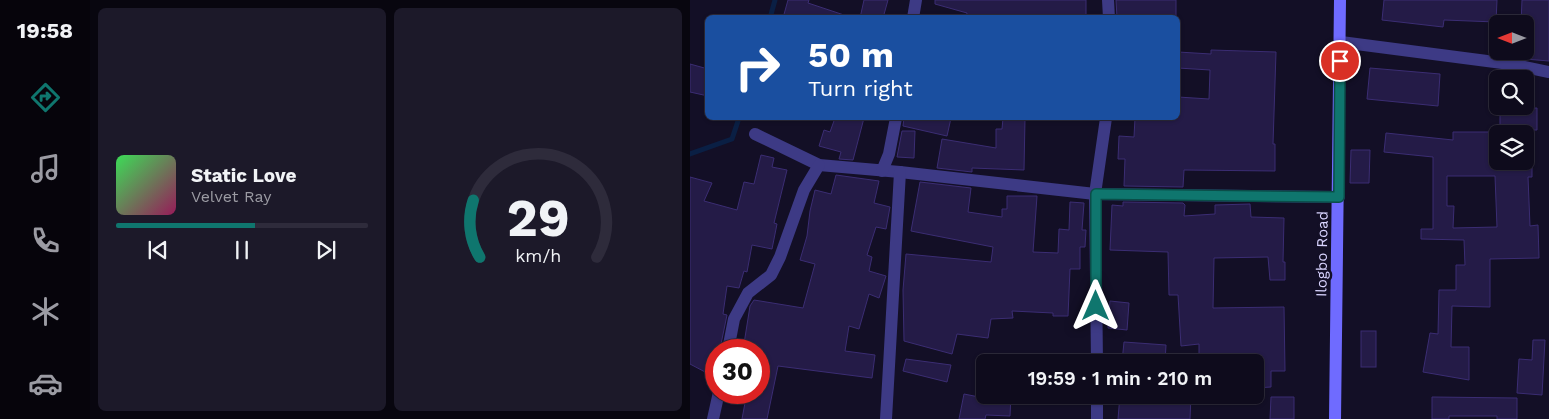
<!DOCTYPE html>
<html lang="en">
<head>
<meta charset="utf-8">
<style>
	body { margin:0; font-family:"Work Sans",sans-serif; background:#1c1929; color:#f1f3f6; height:100vh; display:flex; flex-direction:column; font-size:19px; white-space:nowrap }
	* { box-sizing:border-box; margin:0 }
	p { font-size:16px; color:#9b9ba3 }
	.icon { flex:none; width:28px; height:28px; fill:none; stroke:currentColor; stroke-width:2; stroke-linecap:round; stroke-linejoin:round }
	.map { position:relative; flex:1; overflow:hidden }
	.panel { display:flex; flex-direction:column; gap:8px; padding:8px; background:#08060f; width:600px }
	.panel>* { flex:none }
	.top-card { position:absolute; left:15px; top:15px; width:475px; height:105px; border-radius:8px; box-shadow:0 1px 4px #0004,0 0 0 1px #2e2b3b; background:#1a4fa0; color:#fff; overflow:hidden }
	.needle { width:32px; rotate:270deg }
	.controls { position:absolute; left:799px; top:15px; display:grid; gap:10px }
	.controls a { display:grid; place-items:center; width:45px; height:45px; border-radius:8px; background:#0e0b1c; box-shadow:0 1px 4px #0004,0 0 0 1px #2e2b3b; font-size:25px }
	.speed { position:absolute; left:15px; top:339px; display:flex; gap:10px; font-size:25px; font-weight:700; text-align:center }
	.speed>* { display:grid; place-content:center; width:65px; height:65px; border-radius:50%; background:#0e0b1c; box-shadow:0 1px 4px #0004,0 0 0 1px #2e2b3b; line-height:1 }
	.speed .limit { border:8px solid #d22; background:#fff; color:#111 }
	.pin { position:absolute; display:grid; place-items:center; width:42px; height:42px; color:#fff; margin:-21px; border:2px solid #fff; border-radius:50%; box-shadow:0 1px 5px #0007 }
	.me { position:absolute; width:55px; margin:-28px; rotate:0deg; stroke-linejoin:round; filter:drop-shadow(0 0 4px #0008) }
	.turn { display:flex; align-items:center; gap:18px; height:105px; padding:0 20px; font-size:22px }
	.turn .icon { width:65px; height:65px; stroke-width:2.5 }
	.turn b { display:block; font-size:35px; line-height:42px }
	.panel .tile { flex:1; display:flex; flex-direction:column; justify-content:center; gap:8px; min-width:0; padding:0 18px; border-radius:8px; background:#1c1929 }
	.panel .dial { align-items:center; gap:0 }
	.dial svg { height:130px; overflow:visible; fill:none; stroke:#2e2b3b; stroke-width:7; stroke-linecap:round; text-anchor:middle }
	.dial text { fill:#f1f3f6; stroke:none }
	.song { display:flex; align-items:center; gap:15px }
	.cover { width:60px; height:60px; border-radius:8px; background:linear-gradient(135deg,hsl(130 70% 55%),hsl(330 70% 35%)) }
	.played { height:5px; border-radius:2px; background:linear-gradient(90deg,#0f766e 55%,#2e2b3b 55%) }
	.keys { display:flex; justify-content:space-around; direction:ltr }
	.panel .tiles { flex:1; display:grid; gap:8px; grid-template-columns:repeat(2,1fr) }
	.trip { position:absolute; left:286px; top:354px; width:288px; height:50px; border-radius:8px; background:#0e0b1c; box-shadow:0 1px 4px #0004,0 0 0 1px #2e2b3b; font-weight:600; line-height:50px; text-align:center }
	main { display:flex; flex:1; min-height:0 }
	.dock { display:flex; flex-direction:column; width:90px; justify-content:space-around; align-items:center; background:#06040b; color:#9b9ba3 }
	.dock .icon { width:35px; height:35px }
	.dock .current { color:#0f766e }
	.dock b { font-size:22px; color:#f1f3f6 }
	.map>svg:first-child { display:block }
</style>
</head>
<body>
<main>
<nav class="dock">
<b>19:58</b>
<svg class="icon current" aria-label="directions" viewBox="0 0 24 24"><path d="M12 3l9 9-9 9-9-9zM9 14v-3h6M13 9l2 2-2 2"/></svg>
<svg class="icon" aria-label="music" viewBox="0 0 24 24"><path d="M9 18V5l10-2v13"/><circle cx="6" cy="18" r="3"/><circle cx="16" cy="16" r="3"/></svg>
<svg class="icon" aria-label="phone" viewBox="0 0 24 24"><path d="M5 4h4l2 5-3 2q2 4 5 5l2-3 5 2v4C11 20 4 13 5 4z"/></svg>
<svg class="icon" aria-label="climate" viewBox="0 0 24 24"><path d="M12 3v18M4 7l16 10M4 17L20 7"/></svg>
<svg class="icon" aria-label="car" viewBox="0 0 24 24"><path d="M5 17H2v-5l4-1 3-4h7l3 4 3 1v5h-3M9 17h6M6 11h13"/><circle cx="7" cy="17" r="2"/><circle cx="17" cy="17" r="2"/></svg>
</nav>
<section class="panel">
<div class="tiles">
<div class="tile">
<div class="song"><i class="cover"></i><div><b>Static Love</b><p>Velvet Ray</p></div></div>
<div class="played"></div>
<div class="keys"><svg class="icon" aria-label="previous" viewBox="0 0 24 24"><path d="M18 5L8 12l10 7zM5 5v14"/></svg><svg class="icon" aria-label="pause" viewBox="0 0 24 24"><path d="M8 5v14M16 5v14"/></svg><svg class="icon" aria-label="next" viewBox="0 0 24 24"><path d="M6 5l10 7-10 7zM19 5v14"/></svg></div>
</div>
<div class="tile dial"><svg viewBox="0 0 100 80">
<path d="M14 69A42 42 0 1 1 86 69"/>
<path d="M14 69A42 42 0 0 1 10 34" stroke="#0f766e"/>
<text x="50" y="56" font-size="32" font-weight="700">29</text>
<text x="50" y="72" font-size="11">km/h</text>
</svg></div>
</div>
</section>
<div class="map">
<svg width="859" height="419" viewBox="0 0 859 419">
	<rect width="100%" height="100%" fill="#130f26"/>
	<g fill="none" stroke-linecap="round" stroke-linejoin="round">
		<g stroke="#0a1f44" stroke-width="5">
			<path d="M80 18 85 0"/>
			<path d="M0 154 42 139 49 118"/>
		</g>
	</g>
	<g fill="#241b47" stroke="#3b2d73" fill-rule="evenodd">
		<path d="M98 0H119L118 3 154 15V18H93Z"/>
		<path d="M174 0H198L193 18H170Z"/>
		<path d="M245 0H396V18H276L277 13 245 4Z"/>
		<path d="M426 0H486V18H427Z"/>
		<path d="M694 0H807L806 22 754 20 753 27 692 20Z"/>
		<path d="M832 0H859V61L835 59V24H831Z"/>
		<path d="M521 50 586 52 583 144H585V171L494 170 493 187 434 186 435 159H428L429 136 444 137 445 118H488V97L519 99 520 70 488 68V52L521 54Z"/>
		<path d="M0 64 18 69V96L0 92Z"/>
		<path d="M680 68 750 74 748 106 677 99Z"/>
		<path d="M847 108V130H810V109Z"/>
		<path d="M145 118H174L163 160 149 159 151 152 129 146 134 130 140 132Z"/>
		<path d="M214 118H261L257 136 213 126Z"/>
		<path d="M313 118H335L334 170 282 168V172L247 168 252 139 306 148V129H312Z"/>
		<path d="M212 131H225L224 158 207 157Z"/>
		<path d="M763 132H808V161H842V177H838L840 226 848 225 849 258 800 259V307L762 306 761 347H779V380L733 372 740 333 748 334 749 290H766V265H775L774 240 731 239V229H743V157L694 152 696 133 763 140ZM757 176H805L807 227 763 228 764 206H757Z"/>
		<path d="M661 150H680L679 183H660Z"/>
		<path d="M71 155 84 158 82 167 97 170 84 223 87 224 82 249 62 245 57 272 54 271 49 288 37 286 33 314 37 315 31 344 17 373 0 364V177L22 183 14 201 47 210 54 182 64 184Z"/>
		<path d="M146 175 189 181 184 203 200 207 196 229 186 227 177 255 182 257 179 271 196 276 189 298 179 294 169 329 159 326 155 351 185 355 182 378 88 366 77 419H52L57 392H69V350H53L60 306 64 300 113 308 125 264 110 260 117 236 120 211 125 190 141 194Z"/>
		<path d="M230 182 281 188 278 212 312 217V209H317V196H347L343 252 368 253 369 229 379 230 380 202 394 203 392 230H396L395 247H390V269H380L378 316H363V313L322 311 323 318 301 319 298 338 267 334 262 354 214 341 213 290 216 254 301 262 303 247 221 231Z"/>
		<path d="M433 202 493 203 495 205 494 216 525 214V205L560 204 561 217 594 218 593 262H595V280H580L578 257 524 258 523 308 594 307 595 371H581V387L565 388V362H509V344L491 346 488 295H479L478 252 420 250 422 205 433 206Z"/>
		<path d="M420 301 439 303 437 330 418 328Z"/>
		<rect x="671" y="331" width="15" height="36"/>
		<path d="M843 340H855L852 395 827 393 829 359 842 360Z"/>
		<path d="M434 342 476 345 475 362H432Z"/>
		<path d="M216 359 261 365 257 382 213 371Z"/>
		<path d="M274 394 304 400V395H321L320 416 296 415 295 419H269Z"/>
		<path d="M430 395H501L500 419H428Z"/>
		<path d="M581 397H604V419H580Z"/>
		<path d="M742 397 827 398V419H807V416H759V419H742Z"/>
	</g>
	<g fill="none" stroke-linecap="round" stroke-linejoin="round">
		<g stroke="#3d3a85" stroke-width="12">
			<path d="M418 0 419 18"/>
			<path d="M223 18 226 0"/>
			<path d="M651 42 820 64 859 72"/>
			<path d="M65 134 129 165 210 172 405 194 649 197"/>
			<path d="M192 171 199 154 206 118"/>
			<path d="M38 350 44 319 58 293 81 275 90 257 114 190 129 165"/>
			<path d="M407 362 405 194 416 118"/>
			<path d="M23 419 29 392"/>
			<path d="M196 419 210 172"/>
			<path d="M407 419V395"/>
		</g>
		<path stroke="#6f6bff" stroke-width="12" d="M645 419 650 0"/>
	</g>
	<g fill="none" stroke-linecap="round" stroke-linejoin="round">
		<g stroke="#0a4d48" stroke-width="12">
			<path id="route" d="M406 306V194L649 197 650 61"/>
		</g>
		<use href="#route" stroke="#0f766e" stroke-width="9"/>
	</g>
	<g text-anchor="middle" stroke-width="5" stroke-linejoin="round" paint-order="stroke">
		<g font-size="15" fill="#d9d4ff" stroke="#130f26">
			<text transform="translate(632 254) rotate(-89)" y="5">Ilogbo Road</text>
		</g>
	</g>
</svg>
<div class="controls">
<a><svg class="needle" viewBox="-14 -14 28 28"><path d="M0-13l5 13h-10z" fill="#e53935"/><path d="M0 13l5-13h-10z" fill="#9b9ba3"/></svg></a>
<a><svg class="icon" aria-label="search" viewBox="0 0 24 24"><circle cx="10" cy="10" r="6"/><path d="M15 15l6 6"/></svg></a>
<a><svg class="icon" aria-label="layers" viewBox="0 0 24 24"><path d="M12 4l9 5-9 5-9-5zM3 14l9 5 9-5"/></svg></a>
</div>
<div class="speed"><div class="limit">30</div></div>
<div class="pin" style="left:650px;top:61px;background:#d93025"><svg class="icon" aria-label="arrive" viewBox="0 0 24 24"><path d="M6 21V4h12l-3 4 3 4H6"/></svg></div>
<svg class="me" style="left:406px;top:306px" viewBox="-20 -20 40 40"><path d="M0-17L14 15 0 8-14 15z" fill="#0f766e" stroke="#fff" stroke-width="4"/></svg>
<div class="trip">19:59 · 1 min · 210 m</div>
<div class="top-card">
<div class="turn"><svg class="icon" aria-label="right" viewBox="0 0 24 24"><path d="M7 20v-9h11M14 6l5 5-5 5"/></svg><div><b>50 m</b>Turn right</div></div>
</div>
</div>
</main>
</body>
</html>
